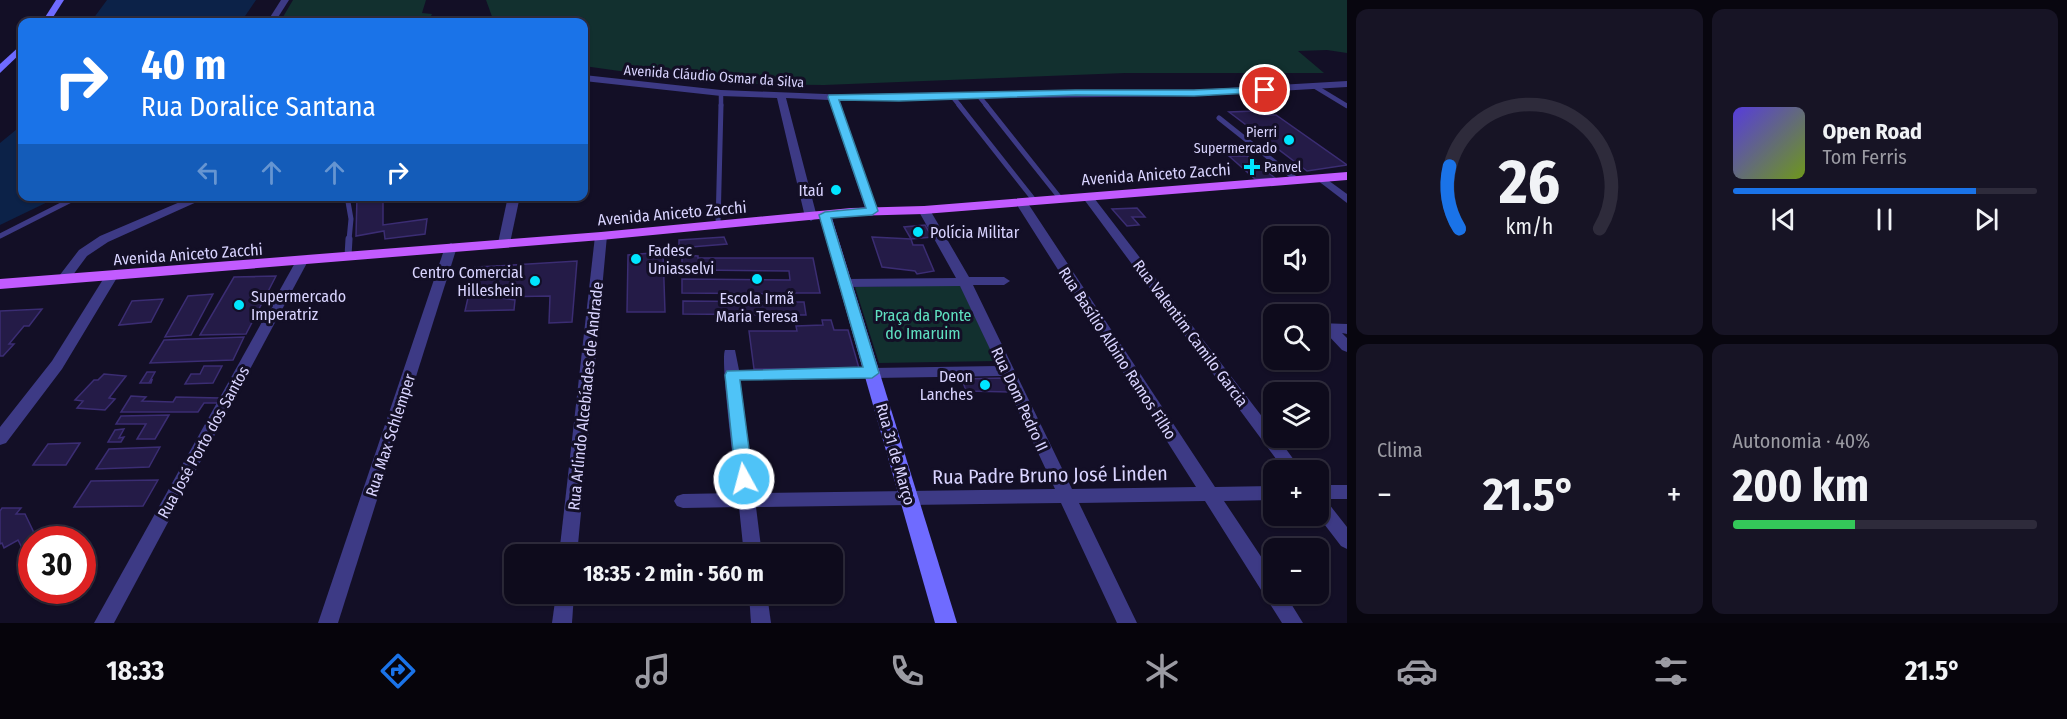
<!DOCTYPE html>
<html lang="pt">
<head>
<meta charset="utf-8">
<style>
	body { margin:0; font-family:"Fira Sans Condensed",sans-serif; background:#171425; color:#f1f3f6; height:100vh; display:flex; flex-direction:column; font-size:22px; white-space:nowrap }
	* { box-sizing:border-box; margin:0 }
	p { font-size:20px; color:#9b9ba3 }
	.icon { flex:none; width:33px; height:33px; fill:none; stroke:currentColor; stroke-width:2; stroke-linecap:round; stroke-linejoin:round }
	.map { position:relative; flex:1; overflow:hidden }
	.sheet { display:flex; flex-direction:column; gap:9px; padding:9px; background:#08060f; width:720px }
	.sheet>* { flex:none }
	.top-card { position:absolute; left:18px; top:18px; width:570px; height:183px; border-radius:12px; box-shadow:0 2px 4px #0004,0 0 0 2px #2e2b3b; background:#1a73e8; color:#fff; overflow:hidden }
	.tools { position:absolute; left:1263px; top:226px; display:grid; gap:12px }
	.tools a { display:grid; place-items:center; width:66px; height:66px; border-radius:12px; background:#0e0b1c; box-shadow:0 2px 4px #0004,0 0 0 2px #2e2b3b; font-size:30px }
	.speed { position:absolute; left:18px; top:526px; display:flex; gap:12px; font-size:30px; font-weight:700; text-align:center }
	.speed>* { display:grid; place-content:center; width:78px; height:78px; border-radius:50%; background:#0e0b1c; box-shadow:0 2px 4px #0004,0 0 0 2px #2e2b3b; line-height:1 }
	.speed .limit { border:9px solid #d22; background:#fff; color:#111 }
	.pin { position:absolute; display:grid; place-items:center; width:51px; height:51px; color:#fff; margin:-26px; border:3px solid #fff; border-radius:50%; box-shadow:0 2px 6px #0007 }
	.me { position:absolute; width:66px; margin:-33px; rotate:353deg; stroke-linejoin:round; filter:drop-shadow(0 0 4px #0008) }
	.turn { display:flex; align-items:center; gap:21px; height:126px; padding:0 24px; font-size:27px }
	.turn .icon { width:78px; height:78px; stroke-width:2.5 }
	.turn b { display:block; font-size:42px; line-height:51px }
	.lanes { display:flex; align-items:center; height:57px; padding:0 24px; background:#0003; justify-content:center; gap:30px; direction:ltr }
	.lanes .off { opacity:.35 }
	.big { font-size:45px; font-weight:700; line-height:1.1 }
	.sheet .widget { flex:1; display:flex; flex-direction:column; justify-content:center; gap:9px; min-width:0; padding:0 21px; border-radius:12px; background:#171425 }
	.sheet .dial { align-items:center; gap:0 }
	.dial svg { height:156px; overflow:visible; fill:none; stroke:#2e2b3b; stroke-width:7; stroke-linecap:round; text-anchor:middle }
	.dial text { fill:#f1f3f6; stroke:none }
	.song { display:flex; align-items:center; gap:18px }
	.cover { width:72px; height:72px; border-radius:9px; background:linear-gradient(135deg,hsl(250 70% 55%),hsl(80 70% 35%)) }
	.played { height:6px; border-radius:3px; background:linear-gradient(90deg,#1a73e8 80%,#2e2b3b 80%) }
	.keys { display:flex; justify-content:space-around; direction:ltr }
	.heat { display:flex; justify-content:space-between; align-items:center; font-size:33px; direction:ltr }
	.charge { height:9px; border-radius:4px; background:linear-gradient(90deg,#34c759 40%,#2e2b3b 0) }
	.sheet .tiles { flex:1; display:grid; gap:9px; grid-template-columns:repeat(2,1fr) }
	.trip { position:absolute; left:504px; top:544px; width:339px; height:60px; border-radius:12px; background:#0e0b1c; box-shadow:0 2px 4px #0004,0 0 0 2px #2e2b3b; font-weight:700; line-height:60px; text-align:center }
	.dock { display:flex; height:96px; justify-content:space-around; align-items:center; background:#06040b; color:#9b9ba3 }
	.dock .icon { width:42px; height:42px }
	.dock .current { color:#1a73e8 }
	.dock b { font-size:27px; color:#f1f3f6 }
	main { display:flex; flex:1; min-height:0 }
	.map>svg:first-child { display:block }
</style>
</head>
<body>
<main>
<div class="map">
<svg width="1347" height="623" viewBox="0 0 1347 623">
	<rect width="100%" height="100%" fill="#130f26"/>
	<g fill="#12302f">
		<path d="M293 0H426L422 13 432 14 428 22H280Z"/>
		<path d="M486 0H1347V53L1327 50 1298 51 1324 73H1125L824 85 753 84 648 75 584 66V22H494Z"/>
		<path d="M960 285 996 361 879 363 855 287Z"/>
	</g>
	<g fill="#0c2248">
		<path d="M107 0H256L241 22H84L93 19Z"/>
		<path d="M22 125V196L58 197 0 225V143Z"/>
	</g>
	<g fill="#241b47" stroke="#3b2d73" stroke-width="1.5">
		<path d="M1256 111 1263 115H1276L1347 165 1307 171 1229 112Z"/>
		<path d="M1229 156H1247L1275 178 1255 179Z"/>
		<path d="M357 196H383V225L427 219 425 234 385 239 384 231 356 236Z"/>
		<path d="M1137 208 1145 217H1132L1139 225 1127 226 1112 209Z"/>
		<path d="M925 225 932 237 911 239 904 227Z"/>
		<path d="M724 237 727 244 679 248V240Z"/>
		<path d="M872 237 911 239 913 245H923L934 271 917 274 915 271 882 267Z"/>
		<path d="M663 252 665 312H627L628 255Z"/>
		<path d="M682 255 698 256V258H813L820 293H789L790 302H804L806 315 683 314V301L785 302 784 294 682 293V279L790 280 789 271 697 270V273L682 272Z"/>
		<path d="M577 261 572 322 549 323 550 296 494 297 497 266Z"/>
		<path d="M497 266 494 297 515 300 514 310 465 311 475 267Z"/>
		<path d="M276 276 246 334 200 335 234 277Z"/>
		<path d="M213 294 191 335 165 337 188 296Z"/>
		<path d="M163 299 151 322 119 325 132 301Z"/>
		<path d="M42 309 29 326H24L9 344H14L3 356H0V311Z"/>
		<path d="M822 320H831L834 330H848L859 368 754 369 749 331H797L796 326 823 325Z"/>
		<path d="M244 337 233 360 150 363 164 340Z"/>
		<path d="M204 366H222L213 383 185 384 191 374H200Z"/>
		<path d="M147 372H155L150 381 152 380 151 383H140Z"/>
		<path d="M104 374 126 376 109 398 115 399 105 410 77 408 83 401 75 400 94 380H98Z"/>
		<path d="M1002 378 1010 392 966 391 962 379Z"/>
		<path d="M131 396 146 397 142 401 173 402 176 397 220 398 217 403H204L198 412H121Z"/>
		<path d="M169 415 155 439H137L146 424H116L121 416Z"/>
		<path d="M124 429 119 438 124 437 121 442H108L115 430Z"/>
		<path d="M80 443 66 465H33L48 444Z"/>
		<path d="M160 447 149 467 96 469 109 449Z"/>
		<path d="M158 480 143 506 74 507 91 481Z"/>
		<path d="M2 508H21L16 514H25L37 539 32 540V542L22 548 18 540 4 548 2 543 0 544V511Z"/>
	</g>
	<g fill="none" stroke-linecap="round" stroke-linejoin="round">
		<g stroke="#3d3a85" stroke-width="4.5">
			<path d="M1314 86 1347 106"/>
			<path d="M978 95 987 106"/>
			<path d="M952 96 960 106"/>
			<path d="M721 106V93"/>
		</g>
		<g stroke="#3d3a85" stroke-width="5">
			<path d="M959 105 1034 200"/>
			<path d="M986 105 1060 198"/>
			<path d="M1219 118 1297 180"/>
			<path d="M347 196 351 219 349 240"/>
			<path d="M718 225 721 105"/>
			<path d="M0 236 79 196"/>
		</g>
		<path stroke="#3d3a85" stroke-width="7" d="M348 256 349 239"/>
		<g fill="#3d3a85" fill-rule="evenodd">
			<path d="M281 0H289L275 22H267Z"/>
			<path d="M584 75 721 90 850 95 1076 90H1194L1347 81V87L1194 96 839 100 878 211 872 214 866 211 829 100 786 98 817 217 811 221 805 217 777 98 721 96 584 81Z"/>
			<path d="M1321 175 1347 194V203L1317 180 1316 178Z"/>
			<path d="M1087 193 1091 194 1274 432V438H1278L1302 471H1285L1083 198V194Z"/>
			<path d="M194 196H210L108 242 87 256 67 283 62 284 56 280 79 250 100 236Z"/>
			<path d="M508 196H520L510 243 504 247 498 243Z"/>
			<path d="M1021 199 1027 202 1215 487 1274 486V500L1224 501 1274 576V594H1285L1303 623H1282L1205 501 1079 503 1137 623H1117L1061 503 756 507 762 555H744L739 507 683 508 677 506 674 501 677 496 683 494 737 493C735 473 720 360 725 350H735L739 370 998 366 960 286 845 287 839 283 845 279 956 278 918 210 924 207 930 210 969 277H1004L1010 281 1004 285H973L1072 489 1196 487 1015 202ZM1002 376 1055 489 754 493 740 380Z"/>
			<path d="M601 232 607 236 577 555H559L595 236Z"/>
			<path d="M451 243 457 247 338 623H318L445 247Z"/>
			<path d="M302 257 308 261 114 623H94L296 261Z"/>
			<path d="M112 272 118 276 62 369 6 443 0 445V427L52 361 107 273Z"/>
			<path d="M1318 323 1347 324V334L1342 333 1347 338V352L1342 350 1326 333H1318Z"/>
			<path d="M1318 485H1347V499H1325L1347 527V549L1341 546 1318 516Z"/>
			<path d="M556 594H574L572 623H552Z"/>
			<path d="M749 594H767L771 623H751Z"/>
		</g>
		<g fill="#6f6bff" fill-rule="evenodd">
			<path d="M56 0H64L50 22H42Z"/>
			<path d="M22 44V52L0 73V64Z"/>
			<path d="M825 211 831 215 957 623H935L819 215Z"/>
		</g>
		<path fill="#c25bff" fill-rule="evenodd" d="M1347 172V180L924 214 851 216 601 240 0 289V279L601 232 851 208 924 206Z"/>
	</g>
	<path fill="#4fc3f7" stroke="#337fa1" stroke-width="1.5" d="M1265 87 1269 90 1268 92 1194 96 1076 95 899 101 839 100 878 211 872 215 831 218 879 373 872 378 740 380 753 479 750 484 744 486 738 484 736 479 725 375 727 371 863 367 819 215 825 212 866 208 828 97 829 95 1076 90H1194Z"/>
	<g fill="#00e5ff" stroke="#130f26" stroke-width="2">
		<circle cx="1289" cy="140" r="6"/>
		<path d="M1249 158h6v6h6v6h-6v6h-6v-6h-6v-6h6z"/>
		<circle cx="836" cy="190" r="6"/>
		<circle cx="918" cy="232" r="6"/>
		<circle cx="636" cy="259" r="6"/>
		<circle cx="757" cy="279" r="6"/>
		<circle cx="535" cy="281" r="6"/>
		<circle cx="239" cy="305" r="6"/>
		<circle cx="985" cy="385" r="6"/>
	</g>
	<g text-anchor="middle" stroke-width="6" stroke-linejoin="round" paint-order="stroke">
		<g font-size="14" fill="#d9d4ff" stroke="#130f26">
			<text transform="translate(714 76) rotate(4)" y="5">Avenida Cláudio Osmar da Silva</text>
		</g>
		<g font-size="14" fill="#d9d4ff" stroke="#130f26" text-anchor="end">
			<text x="1277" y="137">Pierri<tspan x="1277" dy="16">Supermercado</tspan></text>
			<text x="1264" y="172" text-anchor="start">Panvel</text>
		</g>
		<g font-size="16" fill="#d9d4ff" stroke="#130f26">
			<text transform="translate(1156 174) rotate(-4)" y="6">Avenida Aniceto Zacchi</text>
			<text transform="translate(672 213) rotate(-5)" y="6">Avenida Aniceto Zacchi</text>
			<text transform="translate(188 254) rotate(-4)" y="6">Avenida Aniceto Zacchi</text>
			<text transform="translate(1191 333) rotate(53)" y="6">Rua Valentim Camilo Garcia</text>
			<text transform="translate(1118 353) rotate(57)" y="6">Rua Basílio Albino Ramos Filho</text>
			<text transform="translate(585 396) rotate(-84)" y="6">Rua Arlindo Alcebíades de Andrade</text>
			<text transform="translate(1020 399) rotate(65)" y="6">Rua Dom Pedro II</text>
			<text transform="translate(390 435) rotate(-72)" y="6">Rua Max Schlemper</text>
			<text transform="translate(203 442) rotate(-61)" y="6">Rua José Porto dos Santos</text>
			<text transform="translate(896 454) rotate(74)" y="6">Rua 31 de Março</text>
		</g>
		<g font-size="16" fill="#d9d4ff" stroke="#130f26" text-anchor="end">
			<text x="824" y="196">Itaú</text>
			<text x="930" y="238" text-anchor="start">Polícia Militar</text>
			<text x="648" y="256" text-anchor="start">Fadesc<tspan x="648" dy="18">Uniasselvi</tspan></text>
			<text x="523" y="278">Centro Comercial<tspan x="523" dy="18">Hilleshein</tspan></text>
			<text x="251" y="302" text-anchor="start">Supermercado<tspan x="251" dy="18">Imperatriz</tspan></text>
			<text x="757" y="304" text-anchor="middle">Escola Irmã<tspan x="757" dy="18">Maria Teresa</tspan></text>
			<text x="973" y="382">Deon<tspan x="973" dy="18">Lanches</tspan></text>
		</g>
		<g font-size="16" fill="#5fe0c0" stroke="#130f26">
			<text x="923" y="321">Praça da Ponte<tspan x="923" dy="18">do Imaruim</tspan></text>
		</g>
		<g font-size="20" fill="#d9d4ff" stroke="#130f26">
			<text transform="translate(1050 475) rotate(-1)" y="7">Rua Padre Bruno José Linden</text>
		</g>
	</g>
</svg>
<div class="tools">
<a><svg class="icon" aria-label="sound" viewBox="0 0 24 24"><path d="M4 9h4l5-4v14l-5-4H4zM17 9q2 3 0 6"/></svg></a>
<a><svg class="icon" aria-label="search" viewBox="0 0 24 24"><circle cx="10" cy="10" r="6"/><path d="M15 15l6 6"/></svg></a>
<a><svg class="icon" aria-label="layers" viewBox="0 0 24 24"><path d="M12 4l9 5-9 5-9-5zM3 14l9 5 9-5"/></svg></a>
<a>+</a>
<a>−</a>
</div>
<div class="speed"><div class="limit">30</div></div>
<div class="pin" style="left:1265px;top:90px;background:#d93025"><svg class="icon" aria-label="arrive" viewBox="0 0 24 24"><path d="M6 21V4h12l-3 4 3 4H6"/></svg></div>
<svg class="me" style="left:744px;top:479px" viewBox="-20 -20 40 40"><circle r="17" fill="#4fc3f7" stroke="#fff" stroke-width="3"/><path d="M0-11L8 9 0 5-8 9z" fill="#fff"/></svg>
<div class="trip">18:35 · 2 min · 560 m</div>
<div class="top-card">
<div class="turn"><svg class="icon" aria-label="right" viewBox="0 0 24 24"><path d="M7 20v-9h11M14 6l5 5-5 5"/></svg><div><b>40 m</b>Rua Doralice Santana</div></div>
<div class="lanes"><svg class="icon off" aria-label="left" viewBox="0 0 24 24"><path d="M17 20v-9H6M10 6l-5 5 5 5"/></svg><svg class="icon off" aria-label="ahead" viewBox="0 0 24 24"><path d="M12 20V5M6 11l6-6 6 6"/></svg><svg class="icon off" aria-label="ahead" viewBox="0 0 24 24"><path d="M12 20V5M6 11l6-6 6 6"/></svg><svg class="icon" aria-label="right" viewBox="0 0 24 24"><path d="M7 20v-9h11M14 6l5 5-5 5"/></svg></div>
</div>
</div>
<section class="sheet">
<div class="tiles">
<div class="widget dial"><svg viewBox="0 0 100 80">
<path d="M14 69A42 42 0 1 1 86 69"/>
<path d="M14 69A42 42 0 0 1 9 37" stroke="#1a73e8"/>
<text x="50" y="56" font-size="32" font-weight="700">26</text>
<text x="50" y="72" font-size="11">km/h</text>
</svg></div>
<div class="widget">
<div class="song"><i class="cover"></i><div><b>Open Road</b><p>Tom Ferris</p></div></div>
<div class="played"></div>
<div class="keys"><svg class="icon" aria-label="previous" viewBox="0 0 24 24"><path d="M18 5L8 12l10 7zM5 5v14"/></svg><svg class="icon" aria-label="pause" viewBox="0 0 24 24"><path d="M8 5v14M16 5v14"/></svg><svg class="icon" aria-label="next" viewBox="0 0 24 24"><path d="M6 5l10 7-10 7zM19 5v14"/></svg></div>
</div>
<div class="widget"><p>Clima</p>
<div class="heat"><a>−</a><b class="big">21.5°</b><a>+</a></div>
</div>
<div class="widget"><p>Autonomia · 40%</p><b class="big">200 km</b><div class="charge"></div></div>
</div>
</section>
</main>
<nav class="dock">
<b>18:33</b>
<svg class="icon current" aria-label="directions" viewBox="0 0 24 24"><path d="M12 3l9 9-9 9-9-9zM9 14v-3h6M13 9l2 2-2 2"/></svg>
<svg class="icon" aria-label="music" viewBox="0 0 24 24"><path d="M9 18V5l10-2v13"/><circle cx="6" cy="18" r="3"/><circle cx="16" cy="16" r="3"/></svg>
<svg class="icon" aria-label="phone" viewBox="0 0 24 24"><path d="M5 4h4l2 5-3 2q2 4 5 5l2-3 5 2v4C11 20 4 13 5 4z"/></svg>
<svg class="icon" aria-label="climate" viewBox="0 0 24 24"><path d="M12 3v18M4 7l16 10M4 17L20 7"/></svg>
<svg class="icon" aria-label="car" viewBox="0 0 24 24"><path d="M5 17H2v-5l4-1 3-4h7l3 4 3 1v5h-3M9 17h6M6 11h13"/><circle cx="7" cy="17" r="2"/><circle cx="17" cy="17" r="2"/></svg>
<svg class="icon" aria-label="filters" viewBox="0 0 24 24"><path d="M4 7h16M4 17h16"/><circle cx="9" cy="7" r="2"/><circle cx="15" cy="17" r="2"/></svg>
<b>21.5°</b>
</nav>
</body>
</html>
